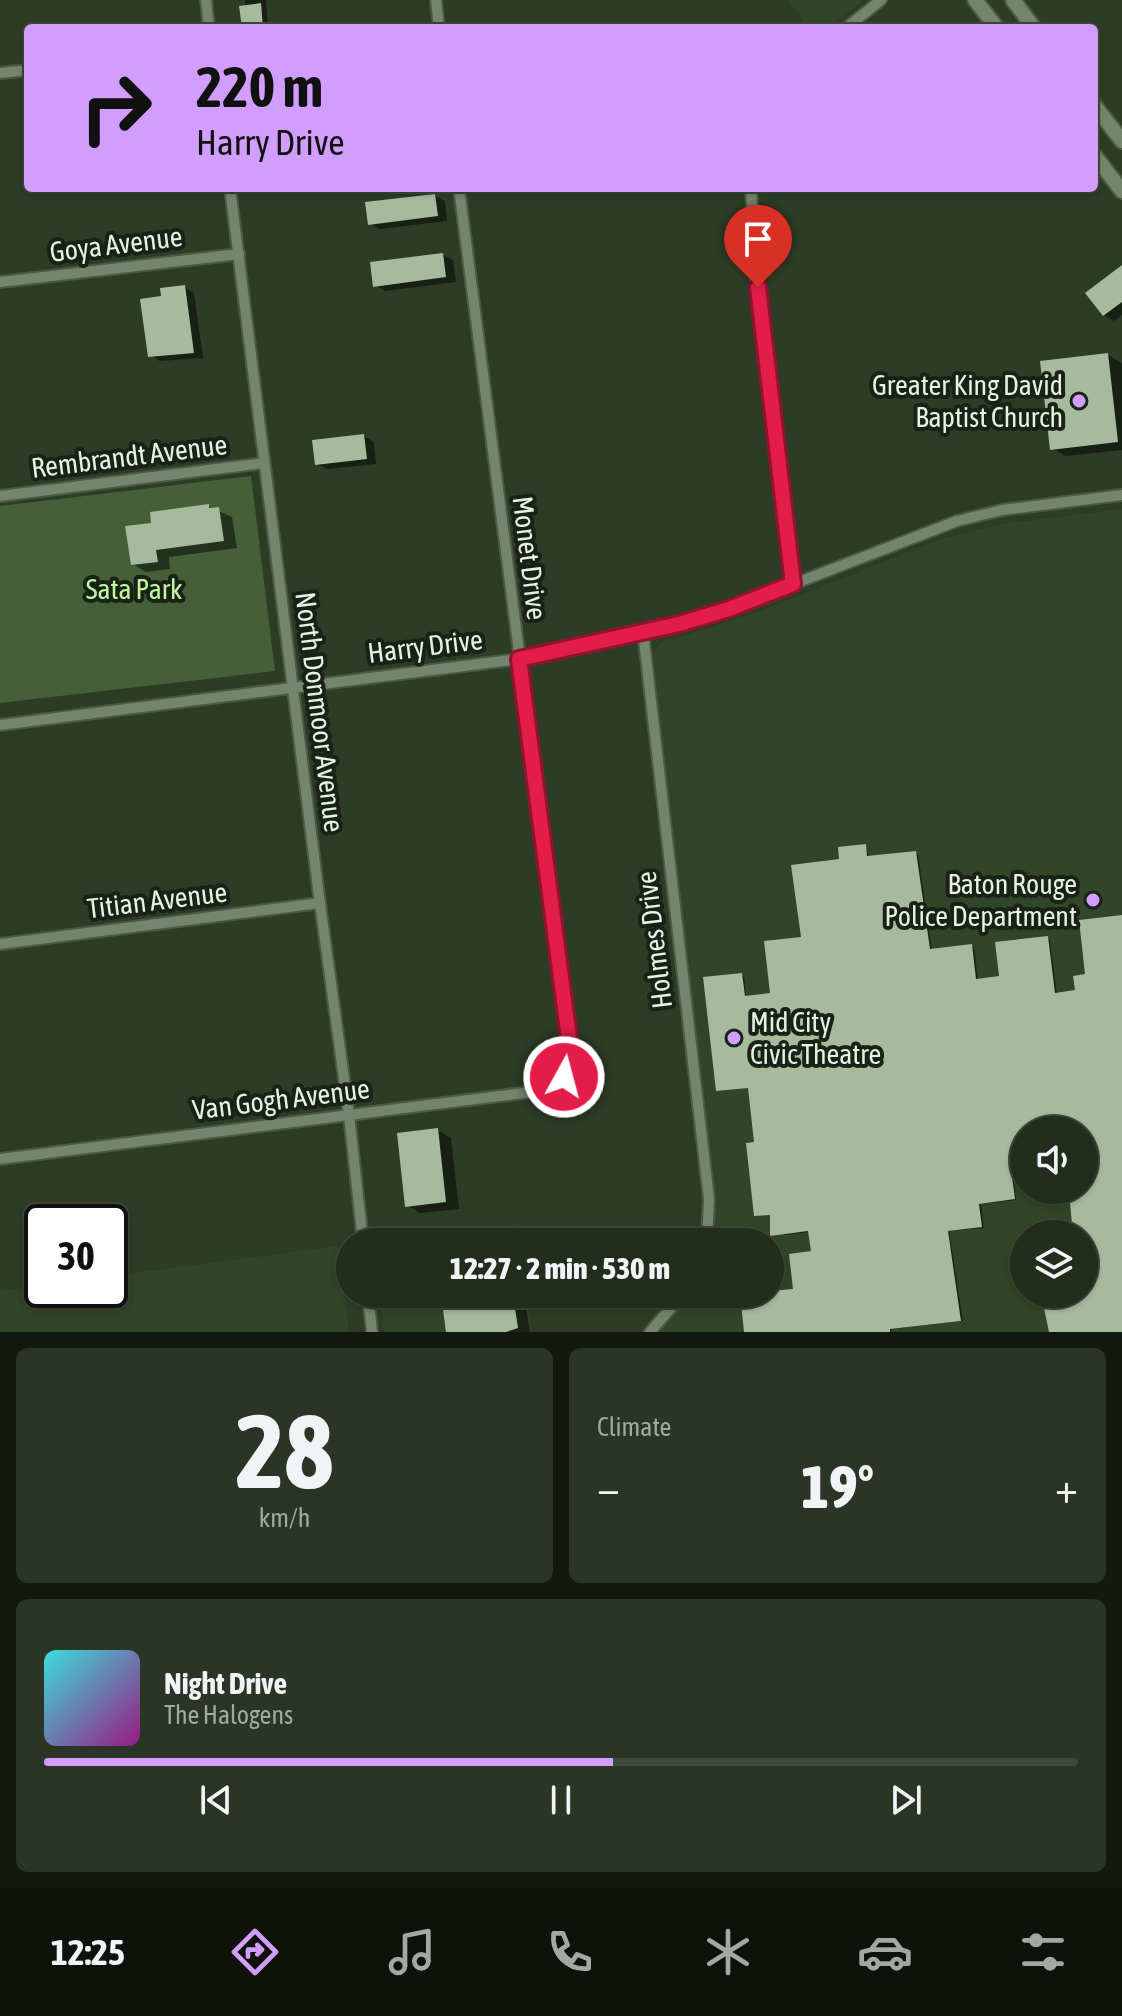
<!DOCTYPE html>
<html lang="en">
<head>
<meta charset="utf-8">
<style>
	body { margin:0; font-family:"Asap Condensed",sans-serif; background:#2a3525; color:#f1f3f6; height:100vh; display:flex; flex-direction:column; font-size:30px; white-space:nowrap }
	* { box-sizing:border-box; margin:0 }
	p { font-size:26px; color:#a2a8a3 }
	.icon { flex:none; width:44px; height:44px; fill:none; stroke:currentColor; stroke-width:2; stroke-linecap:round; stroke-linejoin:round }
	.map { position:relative; height:1332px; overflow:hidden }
	.drawer { display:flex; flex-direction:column; gap:16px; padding:16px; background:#13190f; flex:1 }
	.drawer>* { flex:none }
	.top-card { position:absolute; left:24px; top:24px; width:1074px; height:168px; border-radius:8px; box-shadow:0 2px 6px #0004,0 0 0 2px #3f493b; background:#d19dfe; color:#111; overflow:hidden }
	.controls { position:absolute; left:1010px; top:1116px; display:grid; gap:16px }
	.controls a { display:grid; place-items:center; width:88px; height:88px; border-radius:50%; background:#222d1c; box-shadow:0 2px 6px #0004,0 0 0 2px #3f493b; font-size:40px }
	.speed { position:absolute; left:24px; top:1204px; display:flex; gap:16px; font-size:40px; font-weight:700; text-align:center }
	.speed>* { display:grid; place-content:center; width:104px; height:104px; border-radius:50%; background:#222d1c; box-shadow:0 2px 6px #0004,0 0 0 2px #3f493b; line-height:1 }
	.speed .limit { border:4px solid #111; border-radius:12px; background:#fff; color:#111 }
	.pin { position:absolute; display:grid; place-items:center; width:68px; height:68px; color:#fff; margin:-82px -34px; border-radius:50% 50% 50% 0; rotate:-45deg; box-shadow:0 0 8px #0007 }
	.pin .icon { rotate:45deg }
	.me { position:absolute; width:88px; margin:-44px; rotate:7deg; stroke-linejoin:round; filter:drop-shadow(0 0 6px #0008) }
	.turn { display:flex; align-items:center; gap:28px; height:168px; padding:0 40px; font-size:36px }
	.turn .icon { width:104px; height:104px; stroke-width:2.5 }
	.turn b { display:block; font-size:56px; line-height:68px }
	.big { font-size:60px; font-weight:800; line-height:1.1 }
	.drawer .widget { flex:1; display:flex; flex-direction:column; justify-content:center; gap:12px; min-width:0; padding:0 28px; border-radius:12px; background:#2a3525 }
	.drawer .dial { align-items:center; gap:0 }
	.dial b { font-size:104px; line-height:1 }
	.song { display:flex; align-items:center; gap:24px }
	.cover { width:96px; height:96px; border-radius:12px; background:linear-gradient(135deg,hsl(180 70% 55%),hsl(310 70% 35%)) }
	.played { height:8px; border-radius:4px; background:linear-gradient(90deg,#d19dfe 55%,#3f493b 55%) }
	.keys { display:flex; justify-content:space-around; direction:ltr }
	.heat { display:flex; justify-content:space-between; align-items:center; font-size:44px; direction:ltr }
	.drawer .tiles { flex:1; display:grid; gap:16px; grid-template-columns:1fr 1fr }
	.widget:last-child { grid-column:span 2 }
	.trip { position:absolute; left:336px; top:1228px; width:448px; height:80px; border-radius:40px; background:#222d1c; box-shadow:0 2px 6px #0004,0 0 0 2px #3f493b; font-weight:800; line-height:80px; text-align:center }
	.tab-bar { display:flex; height:128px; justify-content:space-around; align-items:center; background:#0e120b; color:#a2a8a3 }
	.tab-bar .icon { width:56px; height:56px }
	.tab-bar .current { color:#d19dfe }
	.tab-bar b { font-size:36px; color:#f1f3f6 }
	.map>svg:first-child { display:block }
</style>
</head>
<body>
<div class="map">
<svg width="1122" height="1332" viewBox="0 0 1122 1332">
	<rect width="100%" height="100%" fill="#2d3c25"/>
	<g fill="#314528" fill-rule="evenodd">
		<path d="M788 0H864L828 28H809Z"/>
		<path d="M1122 509V1332H659L685 1294H770V1242H707L709 1199 669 857 653 653 662 642 755 613 938 540 1002 524ZM1024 1130H1084V1190H1024ZM1024 1234H1084V1294H1024Z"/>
		<path d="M520 1224 522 1242H382Z"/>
		<path d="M339 1246 349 1332H0V1291L42 1286V1290H110V1276Z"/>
		<path d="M379 1294H528L532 1332H384Z"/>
	</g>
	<path fill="#455f38" d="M251 476 275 671 0 703V506Z"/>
	<g fill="#0007">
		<path d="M245 0H266L268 28H244Z"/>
		<path d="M435 196 445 201 447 221 380 229 370 223Z"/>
		<path d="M443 255 453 260 456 282 385 291 375 285Z"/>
		<path d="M1122 268V315L1114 321 1104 315Z"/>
		<path d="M184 287 194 293 203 358 160 361 150 355 163 298Z"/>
		<path d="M1108 355 1122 363V450L1065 456 1052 448Z"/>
		<path d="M364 436 374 442 376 464 327 469 317 464Z"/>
		<path d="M208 506 232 517 237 548 169 557 170 569 146 572 133 564 153 525Z"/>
		<path d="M866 846 869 858 918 854 932 951 974 947 978 981 1001 978 1048 938 1050 940 1057 995 1077 992 1122 917 1121 1332H1050L1045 1294H1084V1234H1075L1085 1193 1084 1130H1024V1152L1011 1154 1016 1200 981 1204 984 1228 949 1231 963 1321 891 1329 892 1332H746L742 1294H770V1258L775 1293 795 1291 813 1253 810 1232 784 1235 782 1233 780 1214 756 1215 757 1144 741 975 744 976 746 998 773 995 841 861Z"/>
		<path d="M437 1130 451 1138 459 1209 420 1213 407 1205Z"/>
		<path d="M443 1294H513L514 1298 526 1305 530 1332H448Z"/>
	</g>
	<g fill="#a6ba9e">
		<path d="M261 3 263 28H242L239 6Z"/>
		<path d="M435 194 438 216 368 225 365 202Z"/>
		<path d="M443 253 446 277 373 287 370 262Z"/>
		<path d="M1122 265V302L1103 316 1085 293Z"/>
		<path d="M185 285 194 353 148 357 140 299 161 296 160 288Z"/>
		<path d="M1108 353 1118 442 1050 450 1040 361Z"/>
		<path d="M364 434 367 459 315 465 312 440Z"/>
		<path d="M209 504V508L219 507 224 541 156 550 158 562 131 565 125 526 151 523 150 512Z"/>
		<path d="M866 844 867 856 916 851 930 949 972 944 976 979 999 976 995 942 1048 936 1055 993 1075 990 1073 976 1085 974 1079 920 1122 915V1332H1049L1044 1308V1294H1084V1234H1073L1069 1193 1084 1190V1130H1024V1151L1009 1153 1015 1199 979 1204 982 1227 948 1231 961 1321 890 1329V1332H744L740 1294H770V1291L793 1289 789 1254 811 1251 808 1231 770 1236V1215L754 1216 746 1143 754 1142 748 1088 716 1091 703 977 742 973 745 996 770 993 764 941 801 937 791 865 839 859 838 847Z"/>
		<path d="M438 1128 446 1202 405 1207 397 1133Z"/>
		<path d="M441 1294 513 1295 518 1328 506 1332H446Z"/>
	</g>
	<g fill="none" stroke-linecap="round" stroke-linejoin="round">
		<g stroke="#4b5945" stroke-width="14">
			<g id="minor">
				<path d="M206 0 209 28"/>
				<path d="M436 0 439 28"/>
				<path d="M846 28 881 0"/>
				<path d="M0 73 28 70"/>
				<path d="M230 188 319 896 349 1115 363 1242"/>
				<path d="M751 188 755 267 793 584"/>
				<path d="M0 282 239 254"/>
				<path d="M0 496 264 463"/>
				<path d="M643 632 709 1199 707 1242"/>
				<path d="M0 725 519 659 679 624 729 609 957 521 1002 510 1122 495"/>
				<path d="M0 944 320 903"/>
				<path d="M0 1159 547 1090 564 1077 570 1046 459 188"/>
				<path d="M368 1294 372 1332"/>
				<path d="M650 1332 683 1294"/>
			</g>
		</g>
		<g stroke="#4b5945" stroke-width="18">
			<g id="secondary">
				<path d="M975 0 997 28"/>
				<path d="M1013 0 1034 28"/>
				<path d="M1094 105 1122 141"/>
				<path d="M1094 155 1122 191"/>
			</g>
		</g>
		<use href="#minor" stroke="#73856c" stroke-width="10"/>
		<use href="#secondary" stroke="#73856c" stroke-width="14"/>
	</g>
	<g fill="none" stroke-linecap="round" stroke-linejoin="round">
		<g stroke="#92132f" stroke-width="20">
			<path id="route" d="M564 1077 570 1046 519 659 679 624 729 609 793 584 758 287"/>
		</g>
		<use href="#route" stroke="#e11d48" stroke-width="14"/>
	</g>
	<g fill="#d19dfe" stroke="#1a2116" stroke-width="3">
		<circle cx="1079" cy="401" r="8"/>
		<circle cx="1093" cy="900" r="8"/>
		<circle cx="734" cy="1038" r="8"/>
	</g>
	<g text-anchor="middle" stroke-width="8" stroke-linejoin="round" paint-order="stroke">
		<g font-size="28" fill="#e7f2e3" stroke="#1a2116">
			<text transform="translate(116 244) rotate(-7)" y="10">Goya Avenue</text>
			<text transform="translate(129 456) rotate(-7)" y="10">Rembrandt Avenue</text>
			<text transform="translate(530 558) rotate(83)" y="10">Monet Drive</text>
			<text transform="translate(425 646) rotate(-7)" y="10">Harry Drive</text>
			<text transform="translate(320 712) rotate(83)" y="10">North Donmoor Avenue</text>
			<text transform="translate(157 900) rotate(-7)" y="10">Titian Avenue</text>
			<text transform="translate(654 940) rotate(-97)" y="10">Holmes Drive</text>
			<text transform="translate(281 1099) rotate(-7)" y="10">Van Gogh Avenue</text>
		</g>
		<g font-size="28" fill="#e7f2e3" stroke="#1a2116" text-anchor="end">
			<text x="1063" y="395">Greater King David<tspan x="1063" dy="32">Baptist Church</tspan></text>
			<text x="1077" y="894">Baton Rouge<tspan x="1077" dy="32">Police Department</tspan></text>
			<text x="750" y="1032" text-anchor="start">Mid City<tspan x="750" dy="32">Civic Theatre</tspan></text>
		</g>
		<g font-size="28" fill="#bdf8a1" stroke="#1a2116">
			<text x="134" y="599">Sata Park</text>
		</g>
	</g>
</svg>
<div class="controls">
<a><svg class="icon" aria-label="sound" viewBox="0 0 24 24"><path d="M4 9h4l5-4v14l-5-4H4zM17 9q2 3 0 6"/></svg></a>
<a><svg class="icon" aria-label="layers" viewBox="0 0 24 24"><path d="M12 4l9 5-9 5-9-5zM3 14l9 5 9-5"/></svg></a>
</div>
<div class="speed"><div class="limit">30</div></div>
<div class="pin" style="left:758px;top:287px;background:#d93025"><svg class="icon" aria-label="arrive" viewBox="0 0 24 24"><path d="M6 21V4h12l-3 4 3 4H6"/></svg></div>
<svg class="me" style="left:564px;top:1077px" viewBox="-20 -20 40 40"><circle r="17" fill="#e11d48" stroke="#fff" stroke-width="3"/><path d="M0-11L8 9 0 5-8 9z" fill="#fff"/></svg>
<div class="trip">12:27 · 2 min · 530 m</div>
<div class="top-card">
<div class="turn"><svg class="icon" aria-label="right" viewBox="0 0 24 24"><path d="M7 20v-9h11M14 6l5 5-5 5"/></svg><div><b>220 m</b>Harry Drive</div></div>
</div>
</div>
<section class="drawer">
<div class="tiles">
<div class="widget dial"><b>28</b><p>km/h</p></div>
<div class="widget"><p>Climate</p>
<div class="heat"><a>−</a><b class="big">19°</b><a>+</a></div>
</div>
<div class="widget">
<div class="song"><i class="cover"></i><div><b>Night Drive</b><p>The Halogens</p></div></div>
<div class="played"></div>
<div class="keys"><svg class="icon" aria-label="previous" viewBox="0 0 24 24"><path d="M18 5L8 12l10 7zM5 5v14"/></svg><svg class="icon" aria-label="pause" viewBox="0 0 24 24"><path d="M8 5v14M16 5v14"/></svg><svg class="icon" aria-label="next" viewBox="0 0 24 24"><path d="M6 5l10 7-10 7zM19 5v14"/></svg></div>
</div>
</div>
</section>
<nav class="tab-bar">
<b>12:25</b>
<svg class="icon current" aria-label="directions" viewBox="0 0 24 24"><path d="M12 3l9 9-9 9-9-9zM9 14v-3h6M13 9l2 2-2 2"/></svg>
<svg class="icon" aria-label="music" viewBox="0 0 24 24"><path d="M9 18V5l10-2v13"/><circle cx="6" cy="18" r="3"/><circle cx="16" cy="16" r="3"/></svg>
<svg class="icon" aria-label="phone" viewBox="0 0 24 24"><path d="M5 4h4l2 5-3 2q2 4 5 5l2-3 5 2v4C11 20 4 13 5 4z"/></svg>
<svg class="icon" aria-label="climate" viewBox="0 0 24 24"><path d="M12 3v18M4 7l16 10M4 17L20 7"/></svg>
<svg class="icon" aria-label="car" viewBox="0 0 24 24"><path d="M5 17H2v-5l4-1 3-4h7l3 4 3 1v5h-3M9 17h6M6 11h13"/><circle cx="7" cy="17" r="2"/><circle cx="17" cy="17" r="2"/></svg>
<svg class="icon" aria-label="filters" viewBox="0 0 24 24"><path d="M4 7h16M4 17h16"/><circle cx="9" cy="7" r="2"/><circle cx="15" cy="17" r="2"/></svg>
</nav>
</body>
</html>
